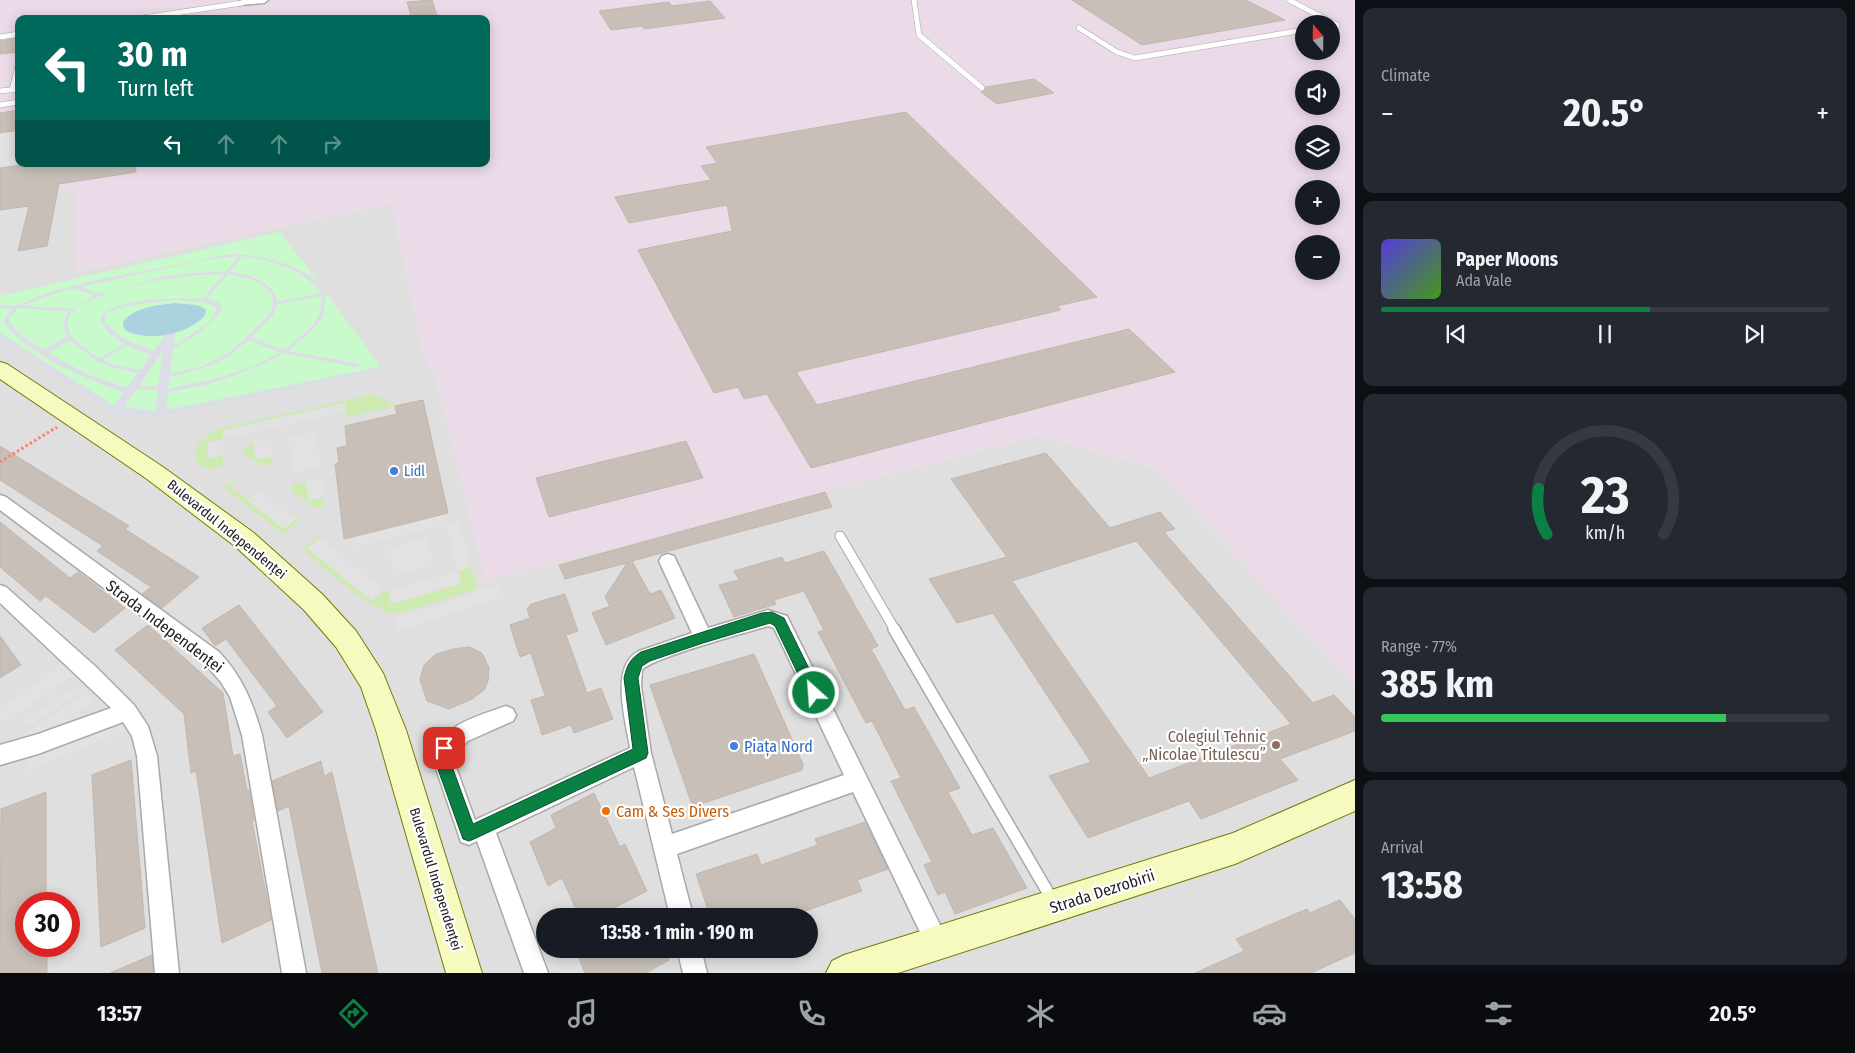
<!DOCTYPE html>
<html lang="en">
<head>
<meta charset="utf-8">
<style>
	body { margin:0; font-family:"Fira Sans Condensed",sans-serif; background:#242831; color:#f1f3f6; height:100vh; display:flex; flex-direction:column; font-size:19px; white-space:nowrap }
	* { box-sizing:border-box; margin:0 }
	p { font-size:16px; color:#9ea1a6 }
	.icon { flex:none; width:28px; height:28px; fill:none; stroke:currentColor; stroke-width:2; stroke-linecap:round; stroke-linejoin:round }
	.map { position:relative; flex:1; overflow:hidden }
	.details { display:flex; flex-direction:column; gap:8px; padding:8px; background:#0d0f14; width:500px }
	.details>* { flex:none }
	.top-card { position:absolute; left:15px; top:15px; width:475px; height:152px; border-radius:10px; box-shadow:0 2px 12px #0003; background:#00695c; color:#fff; overflow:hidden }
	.needle { width:32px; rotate:340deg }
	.fabs { position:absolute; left:1295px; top:15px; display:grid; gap:10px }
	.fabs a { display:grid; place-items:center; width:45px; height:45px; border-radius:50%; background:#171b24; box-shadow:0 2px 12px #0003; font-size:25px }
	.speed { position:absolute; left:15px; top:892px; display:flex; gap:10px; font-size:25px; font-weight:700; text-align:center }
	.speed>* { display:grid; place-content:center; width:65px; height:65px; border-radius:50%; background:#171b24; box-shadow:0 2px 12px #0003; line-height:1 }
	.speed .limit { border:8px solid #d22; background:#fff; color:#111 }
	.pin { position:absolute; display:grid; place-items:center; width:42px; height:42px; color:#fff; margin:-21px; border-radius:10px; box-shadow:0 2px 8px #0006 }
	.me { position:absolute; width:55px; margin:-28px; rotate:334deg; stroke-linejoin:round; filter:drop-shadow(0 0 4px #0008) }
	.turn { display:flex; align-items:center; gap:18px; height:105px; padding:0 20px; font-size:22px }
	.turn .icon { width:65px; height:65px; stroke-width:2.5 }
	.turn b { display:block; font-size:35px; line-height:42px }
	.lanes { display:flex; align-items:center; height:48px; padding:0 20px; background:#0003; justify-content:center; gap:25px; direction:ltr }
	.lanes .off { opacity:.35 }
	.big { font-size:38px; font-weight:700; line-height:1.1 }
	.details .card { flex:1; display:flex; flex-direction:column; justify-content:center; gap:8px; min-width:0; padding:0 18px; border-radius:10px; background:#242831 }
	.details .dial { align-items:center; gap:0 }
	.dial svg { height:130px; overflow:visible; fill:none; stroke:#363941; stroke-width:7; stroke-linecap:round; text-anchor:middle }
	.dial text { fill:#f1f3f6; stroke:none }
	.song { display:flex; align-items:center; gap:15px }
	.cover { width:60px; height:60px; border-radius:8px; background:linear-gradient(135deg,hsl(250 70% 55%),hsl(100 70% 35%)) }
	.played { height:5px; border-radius:2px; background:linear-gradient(90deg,#0b8043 60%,#363941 60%) }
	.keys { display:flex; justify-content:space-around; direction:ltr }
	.heat { display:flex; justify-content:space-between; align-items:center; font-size:28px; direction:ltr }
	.charge { height:8px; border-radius:4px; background:linear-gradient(90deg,#34c759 77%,#363941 0) }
	.trip { position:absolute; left:536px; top:908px; width:282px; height:50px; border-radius:25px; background:#171b24; box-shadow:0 2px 12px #0003; font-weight:700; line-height:50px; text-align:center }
	.dock { display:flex; height:80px; justify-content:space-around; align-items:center; background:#090b0e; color:#9ea1a6 }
	.dock .icon { width:35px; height:35px }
	.dock .active { color:#0b8043 }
	.dock b { font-size:22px; color:#f1f3f6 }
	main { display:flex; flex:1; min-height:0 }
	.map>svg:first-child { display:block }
</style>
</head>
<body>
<main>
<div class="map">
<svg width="1355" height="973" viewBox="0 0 1355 973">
	<rect width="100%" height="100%" fill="#f2efe9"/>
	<path fill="#e0dfdf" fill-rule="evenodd" d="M75 189V271L392 203 423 352 438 384 486 580 1039 435 1157 469 1355 686V973H0V200ZM26 904H69V946H26ZM545 916H810V949H545Z"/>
	<path fill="#ebdbe8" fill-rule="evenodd" d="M0 0H1355V686L1157 469 1039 435 485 581 438 384 423 352 392 203 75 271V189L0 200ZM19 19H486V164H19ZM1304 24H1331V51H1304ZM1304 79H1331V106H1304ZM1304 134H1331V161H1304ZM1304 189H1331V216H1304ZM1304 244H1331V271H1304Z"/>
	<g fill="#cdebb0">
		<path d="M375 394 395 406 347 417 345 403 223 430V439L208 443V459L223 456V463L219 467 208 470 197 463 195 449 201 441 216 429Z"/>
		<path d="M254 443 255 459 272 456V463L262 466 243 454 244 449Z"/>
		<path d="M235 480 237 481 230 487 245 498 255 493 246 500 284 528 297 518 300 520 283 534 224 488Z"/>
		<path d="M306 482 308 500 323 497 324 505 320 508 314 507 292 491V485Z"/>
		<path d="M319 535 320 538 308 548 372 601 386 590 389 591 391 604 461 583 458 571 471 567 478 589 398 614C376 616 323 566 304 551L306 546Z"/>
	</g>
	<g fill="#c8facc">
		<path d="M280 232 319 283C296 263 262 255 232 254L92 281 48 293 16 306H0V296Z"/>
		<path d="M240 256 226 272 192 273 161 277 101 294 79 287 197 261Z"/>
		<path d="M243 256C272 260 305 269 322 294L277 302C275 281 247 274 230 272Z"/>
		<path d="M209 274H224L203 299C171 297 137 298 107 310L101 323 109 333 125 344 99 359C90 353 76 344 70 334 45 291 186 275 209 274Z"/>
		<path d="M228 274C240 275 251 278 261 284 287 300 266 319 251 333 244 340 237 348 228 354 211 365 189 371 170 374L173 349 197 334 221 311 219 303 206 299Z"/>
		<path d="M73 288 97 296 72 309 22 306 38 299Z"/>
		<path d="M326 293 381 367 166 410 168 392 204 385 228 378 266 362 284 353 357 367 359 364 287 351C308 336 326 320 326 293Z"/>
		<path d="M322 295C323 323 304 334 284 350L250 338 273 315 277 304Z"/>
		<path d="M174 300 205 302 217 308C215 325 187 340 173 346L175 332 187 328 202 319 141 310 127 317 130 334 144 336 166 334 154 351C134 345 118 338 104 321L106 313C125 302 153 301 174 300Z"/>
		<path d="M0 308 13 309 5 317 4 322C28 356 86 379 124 392L114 406 0 333Z"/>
		<path d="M18 308 69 311C64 320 63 328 67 337L43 350C34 344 7 329 9 317Z"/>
		<path d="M70 340 106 366 139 372 127 388 89 375 48 353Z"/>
		<path d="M248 340 281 352C245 372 208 383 168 389L169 377C201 370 223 362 248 340Z"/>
		<path d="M127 345 151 355 141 370 113 365 102 360Z"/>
		<path d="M164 350 159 386H139Z"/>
		<path d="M136 390H158L155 411 124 407Z"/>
	</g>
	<g fill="#e2e2e2">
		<path d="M19 130V164H29L0 168V133Z"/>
		<path d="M345 403 346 412 223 439V456L208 459V442L223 439V430Z"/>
		<path d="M317 431 320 467 291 474 289 437Z"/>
		<path d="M270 439 272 456 255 460 254 443Z"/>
		<path d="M322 478 323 497 308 501 306 482Z"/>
		<path d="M258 491 296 519 284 529 246 500Z"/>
		<path d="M443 515 446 524 458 520 471 567 458 571 461 584 391 604 389 591 458 571 446 524 356 547 355 538Z"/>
		<path d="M320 538 384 590 372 601 307 548Z"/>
		<path d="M427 538 434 565 394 576 389 548Z"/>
		<path d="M501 584 504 597 396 632 394 618Z"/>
		<path d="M64 664 74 674 5 723 0 716V708Z"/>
		<path d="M79 685 83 691 29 726 25 720Z"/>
		<path d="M86 693 93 702 29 745 23 735Z"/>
		<path d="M120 719 122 732 26 771 25 757Z"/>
	</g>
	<path fill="#dddde8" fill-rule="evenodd" d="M232 254 262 257 291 266 310 276 326 293 324 314 319 323 288 351 360 364 357 367 284 353 266 362 228 378 204 385 168 392 166 411 381 367 383 370 161 416 133 418 115 413 0 339V334L114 406 124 392 85 377 41 354 10 331 4 322 12 309 0 308V306H16L48 293 92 281ZM239 256 226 272 192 273 161 277 101 294 80 287 197 261ZM243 256 269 261 298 272 315 285 321 293 277 302 274 291 263 282 250 276 230 272ZM224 274 203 299H160L131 303 107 310 101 316V323L109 333 125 344 99 359 78 342 71 336 68 329V320L71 314 78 306 114 290 175 276ZM228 274 254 280 268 289 273 296 272 310 260 325 227 354 203 366 170 374 173 349 197 334 219 315 221 306 219 303 207 299ZM73 288 96 295 72 309 23 306 38 299ZM322 296 320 315 315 322 300 337 284 350 251 338 273 315 277 304ZM174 300 205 302 217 307 214 316 209 322 174 346 175 332 166 334 154 351 125 340 117 334 104 321 106 313 119 308 145 303ZM18 308 69 311 64 321 67 337 43 350 20 334 10 323 9 317ZM70 340 98 362 115 368 138 373 127 388 89 375 48 353ZM248 340 280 352 265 361 226 376 168 389 170 377 214 364 229 356ZM127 345 151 355 141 370 113 365 102 360ZM163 351 155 411 124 407V406Z"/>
	<path fill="#aad3df" d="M175 303 196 305 206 309 205 315C189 335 145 343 124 329L123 322C135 307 157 305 175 303Z"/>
	<g fill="#c7bfb8" stroke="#c4b6ab" fill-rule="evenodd">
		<path d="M432 0 438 19H412L407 2Z"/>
		<path d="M1072 0H1246L1285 20 1142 45Z"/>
		<path d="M710 1 725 18 644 29 642 26 611 30 599 11 669 2 672 6Z"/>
		<path d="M19 38V52L0 54V41Z"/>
		<path d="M1034 79 1054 93 997 104 981 92 985 91 986 87Z"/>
		<path d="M19 110V130L0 133V113Z"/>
		<path d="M906 112 1097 297 1057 306 1061 310 796 372 817 405 1129 329 1175 372 811 468 767 394 744 399 738 387 714 393 638 250 732 231 727 205 629 223 615 197 711 180 701 166 717 163 706 147Z"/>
		<path d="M29 164H135L136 172 59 184 47 246 18 251 29 206 0 210V168Z"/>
		<path d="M423 400 448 513 344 539 335 464 339 463 337 448 347 446 345 426 397 414 395 406Z"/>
		<path d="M686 441 703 478 549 517 536 478Z"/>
		<path d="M0 446 129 526 125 529 199 577 162 608 142 594 151 587 97 551 103 546 0 480Z"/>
		<path d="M1046 453 1110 528 1160 512 1175 529 1164 532 1313 703 1334 695 1355 717V731L1280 759 1298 780 1201 819 1189 801 1088 838 1049 776 1091 762 993 613 957 623 929 579 1007 557 951 479ZM1136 541 1291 724 1149 778 1012 581Z"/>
		<path d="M825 492 832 507 632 561 650 594 661 590 675 618 606 645 592 613 610 606 605 597 627 563 565 579 559 565Z"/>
		<path d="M0 522 70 578 78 572 125 608 94 633 46 596 40 601 0 567Z"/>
		<path d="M824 551 878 646 871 649 905 710 914 707 960 788 948 792 972 835 993 828 1027 888 955 914 945 892 938 895 924 865 932 862 891 781 901 778 872 721 866 723 818 632 824 630 804 591 774 600 776 604 734 617 719 585 739 580 734 571 782 557 785 563Z"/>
		<path d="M565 594 578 631 566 635 587 693 601 688 613 719 574 733 571 725 542 735 531 700 545 696 531 653 520 657 510 625 530 618 527 609 531 604Z"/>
		<path d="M239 605 323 712 287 738 268 712 277 706 226 639 215 646 202 628Z"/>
		<path d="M148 625 223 693 233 756 240 754 247 791 249 790 254 820 252 821 271 920 222 943 196 771 191 773 184 714 115 650Z"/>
		<path d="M0 636 21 665 0 678Z"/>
		<path d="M469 647 482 653 489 668 488 681 484 690 472 699 449 709 427 701 420 680 424 665 436 654 453 649Z"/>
		<path d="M754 654 803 764 802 770 698 805 691 802 650 685Z"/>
		<path d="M131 760 145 928 101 947 92 775Z"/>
		<path d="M321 761 324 776 332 772 378 973H322L289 806 278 811 272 781Z"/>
		<path d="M46 792V904H26V946H47V973H0L1 809Z"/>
		<path d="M594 793 620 847 625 844 647 891 598 916H579L562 878 548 886 530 842 556 828 551 815Z"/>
		<path d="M865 822 888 869 857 880 862 891 791 916H710L696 874 757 854 761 865 818 845 815 839Z"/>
		<path d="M1340 900 1355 919V953L1311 973H1195L1244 951 1236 939 1307 909 1310 913Z"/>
		<path d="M575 949H663L669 960 646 973H585Z"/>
		<path d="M152 955 153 973H110Z"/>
	</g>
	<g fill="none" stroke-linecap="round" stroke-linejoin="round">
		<g stroke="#a9a9a9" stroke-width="6">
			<g id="lane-far2">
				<path d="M914 0 919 35 982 88"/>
				<path d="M1289 0 1337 25 1331 26"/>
				<path d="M136 19 242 3"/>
				<path d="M1079 28 1117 52 1135 58 1304 30"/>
				<path d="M0 37 19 34"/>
				<path d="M12 90 19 62"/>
				<path d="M0 91 19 89"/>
				<path d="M0 105 19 102"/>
			</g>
		</g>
		<g stroke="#a9a9a9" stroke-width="11">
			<path id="lane-far1" d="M840 536 895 630"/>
		</g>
		<g stroke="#a9a9a9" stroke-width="14">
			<path id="lane" d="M894 629 1053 901"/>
		</g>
		<g stroke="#a9a9a9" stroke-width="3">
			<g id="street">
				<path d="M242 0H268L264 3 239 5 238 3Z"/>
				<path d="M0 495 6 497 219 652C242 676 253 703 262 735L306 973H282L242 735 230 697 221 682 205 664 0 510Z"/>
				<path d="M668 554 674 556 708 628 768 610 787 616 945 935 949 943 945 951 937 955 929 951 853 792 677 854 693 916H670L634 767 496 833 548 973H524L477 841 469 845 461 842 431 754C444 724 478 716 506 706L513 709 516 715 513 721 468 741 452 756 475 820 630 748C626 721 609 666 639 651L692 633 659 561 662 556ZM768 626 774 628 844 775 672 834 651 753 641 686 642 670C651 658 748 632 768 626Z"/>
				<path d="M0 585 6 587 95 666 134 705 148 726 157 756 179 973H155L137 756 132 736 123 722 38 754 0 765V745L38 734 111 708 0 603Z"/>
				<path d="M677 949H701L707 973H683Z"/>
			</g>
		</g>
		<g stroke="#707d05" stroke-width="2">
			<g id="secondary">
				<path d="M0 362 7 364 163 467 254 533 322 594 356 631 383 673 406 730 482 973H446L376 730 361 687 336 647 304 610 236 547 147 479 0 379Z"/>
				<path d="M1355 780V811L1235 864 898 973H826L832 961 844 955 1233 833Z"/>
			</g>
		</g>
		<path stroke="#fa8072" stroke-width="3" stroke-dasharray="2.5 2.5" stroke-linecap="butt" d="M0 462 57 427"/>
		<use href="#lane-far2" stroke="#fff" stroke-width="5"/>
		<use href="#lane-far1" stroke="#fff" stroke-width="9"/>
		<use href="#lane" stroke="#fff" stroke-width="11"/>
		<use href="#street" fill="#fff" fill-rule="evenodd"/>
		<use href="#secondary" fill="#f7fabf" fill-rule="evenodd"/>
	</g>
	<path fill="#0b8043" stroke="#07532c" d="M772 612 784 618 821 693 819 697 814 699 809 697 775 626 770 623 703 643 650 661 642 666 638 678 648 753 646 758 474 839 469 841 463 839 435 761 434 754 439 744 444 742 449 744 451 748 448 755 450 761 473 824 633 749 624 678C627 665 630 659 641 652L762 613Z"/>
	<g fill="#3f7fe0" stroke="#fff" stroke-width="2">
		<circle cx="394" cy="471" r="5"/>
		<circle cx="734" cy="746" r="5"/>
	</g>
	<circle fill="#8d6e63" stroke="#fff" stroke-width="2" cx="1276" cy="745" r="5"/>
	<circle fill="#e8710a" stroke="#fff" stroke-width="2" cx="606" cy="811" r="5"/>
	<g text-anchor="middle" stroke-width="4.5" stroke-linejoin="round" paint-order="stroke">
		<g font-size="14" fill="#366cbe" stroke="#fff" text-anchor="start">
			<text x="404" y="476">Lidl</text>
		</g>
		<g font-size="14" fill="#222" stroke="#fff">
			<text transform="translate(227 529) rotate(39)" y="5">Bulevardul Independenței</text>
			<text transform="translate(436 879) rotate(73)" y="5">Bulevardul Independenței</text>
		</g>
		<g font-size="16" fill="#222" stroke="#fff">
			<text transform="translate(165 626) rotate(37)" y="6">Strada Independenței</text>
			<text transform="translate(1102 891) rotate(-18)" y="6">Strada Dezrobirii</text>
		</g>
		<g font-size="16" fill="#785e54" stroke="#fff" text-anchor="end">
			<text x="1266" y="742">Colegiul Tehnic<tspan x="1266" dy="18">„Nicolae Titulescu”</tspan></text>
		</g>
		<g font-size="16" fill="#366cbe" stroke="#fff" text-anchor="start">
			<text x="744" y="752">Piața Nord</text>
		</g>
		<g font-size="16" fill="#c56008" stroke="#fff" text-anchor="start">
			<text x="616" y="817">Cam &amp; Ses Divers</text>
		</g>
	</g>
</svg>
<div class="fabs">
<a><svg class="needle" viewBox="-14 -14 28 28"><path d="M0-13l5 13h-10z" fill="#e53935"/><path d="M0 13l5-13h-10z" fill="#9ea1a6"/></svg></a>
<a><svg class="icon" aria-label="sound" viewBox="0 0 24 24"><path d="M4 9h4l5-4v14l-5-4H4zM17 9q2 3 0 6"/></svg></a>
<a><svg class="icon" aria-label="layers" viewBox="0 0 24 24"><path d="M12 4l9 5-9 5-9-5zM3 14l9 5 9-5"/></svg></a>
<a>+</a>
<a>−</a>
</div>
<div class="speed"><div class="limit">30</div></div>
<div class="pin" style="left:444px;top:748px;background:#d93025"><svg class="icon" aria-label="arrive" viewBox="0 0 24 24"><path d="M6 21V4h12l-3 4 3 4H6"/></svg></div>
<svg class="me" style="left:814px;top:693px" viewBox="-20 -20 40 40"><circle r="17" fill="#0b8043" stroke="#fff" stroke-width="3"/><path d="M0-11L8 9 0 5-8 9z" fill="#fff"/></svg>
<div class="trip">13:58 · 1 min · 190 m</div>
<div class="top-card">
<div class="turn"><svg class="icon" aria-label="left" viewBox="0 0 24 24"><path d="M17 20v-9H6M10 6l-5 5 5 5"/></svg><div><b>30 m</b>Turn left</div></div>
<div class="lanes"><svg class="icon" aria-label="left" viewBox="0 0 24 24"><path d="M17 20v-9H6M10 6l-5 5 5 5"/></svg><svg class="icon off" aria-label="ahead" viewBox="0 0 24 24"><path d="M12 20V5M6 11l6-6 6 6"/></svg><svg class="icon off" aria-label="ahead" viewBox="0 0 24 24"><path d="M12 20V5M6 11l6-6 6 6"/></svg><svg class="icon off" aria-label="right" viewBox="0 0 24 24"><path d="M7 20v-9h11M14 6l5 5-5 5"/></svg></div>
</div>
</div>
<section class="details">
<div class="card"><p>Climate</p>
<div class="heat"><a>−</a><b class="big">20.5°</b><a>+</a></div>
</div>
<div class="card">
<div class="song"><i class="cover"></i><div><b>Paper Moons</b><p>Ada Vale</p></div></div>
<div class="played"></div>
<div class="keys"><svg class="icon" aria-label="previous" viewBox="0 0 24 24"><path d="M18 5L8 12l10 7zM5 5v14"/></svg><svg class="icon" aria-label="pause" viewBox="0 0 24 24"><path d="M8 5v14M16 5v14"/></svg><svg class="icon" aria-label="next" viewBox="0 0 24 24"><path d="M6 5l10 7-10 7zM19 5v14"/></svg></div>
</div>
<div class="card dial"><svg viewBox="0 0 100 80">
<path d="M14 69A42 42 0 1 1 86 69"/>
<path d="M14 69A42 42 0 0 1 9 41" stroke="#0b8043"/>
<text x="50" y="56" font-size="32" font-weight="700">23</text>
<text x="50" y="72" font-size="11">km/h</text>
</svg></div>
<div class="card"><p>Range · 77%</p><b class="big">385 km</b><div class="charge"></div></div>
<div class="card"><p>Arrival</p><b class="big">13:58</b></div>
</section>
</main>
<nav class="dock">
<b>13:57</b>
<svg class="icon active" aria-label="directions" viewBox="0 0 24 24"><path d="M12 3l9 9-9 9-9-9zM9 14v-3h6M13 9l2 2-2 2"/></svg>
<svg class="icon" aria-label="music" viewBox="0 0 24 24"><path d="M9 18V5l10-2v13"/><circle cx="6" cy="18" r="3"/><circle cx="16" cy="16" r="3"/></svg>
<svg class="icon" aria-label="phone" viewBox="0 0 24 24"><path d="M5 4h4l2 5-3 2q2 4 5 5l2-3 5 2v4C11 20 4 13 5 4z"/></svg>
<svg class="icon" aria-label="climate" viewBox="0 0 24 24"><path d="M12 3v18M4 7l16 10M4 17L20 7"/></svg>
<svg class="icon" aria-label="car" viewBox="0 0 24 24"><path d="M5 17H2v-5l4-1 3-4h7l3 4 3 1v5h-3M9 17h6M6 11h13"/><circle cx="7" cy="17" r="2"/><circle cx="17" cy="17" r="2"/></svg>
<svg class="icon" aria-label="filters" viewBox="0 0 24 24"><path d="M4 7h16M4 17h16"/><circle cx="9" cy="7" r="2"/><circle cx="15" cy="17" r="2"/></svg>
<b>20.5°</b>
</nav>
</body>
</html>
